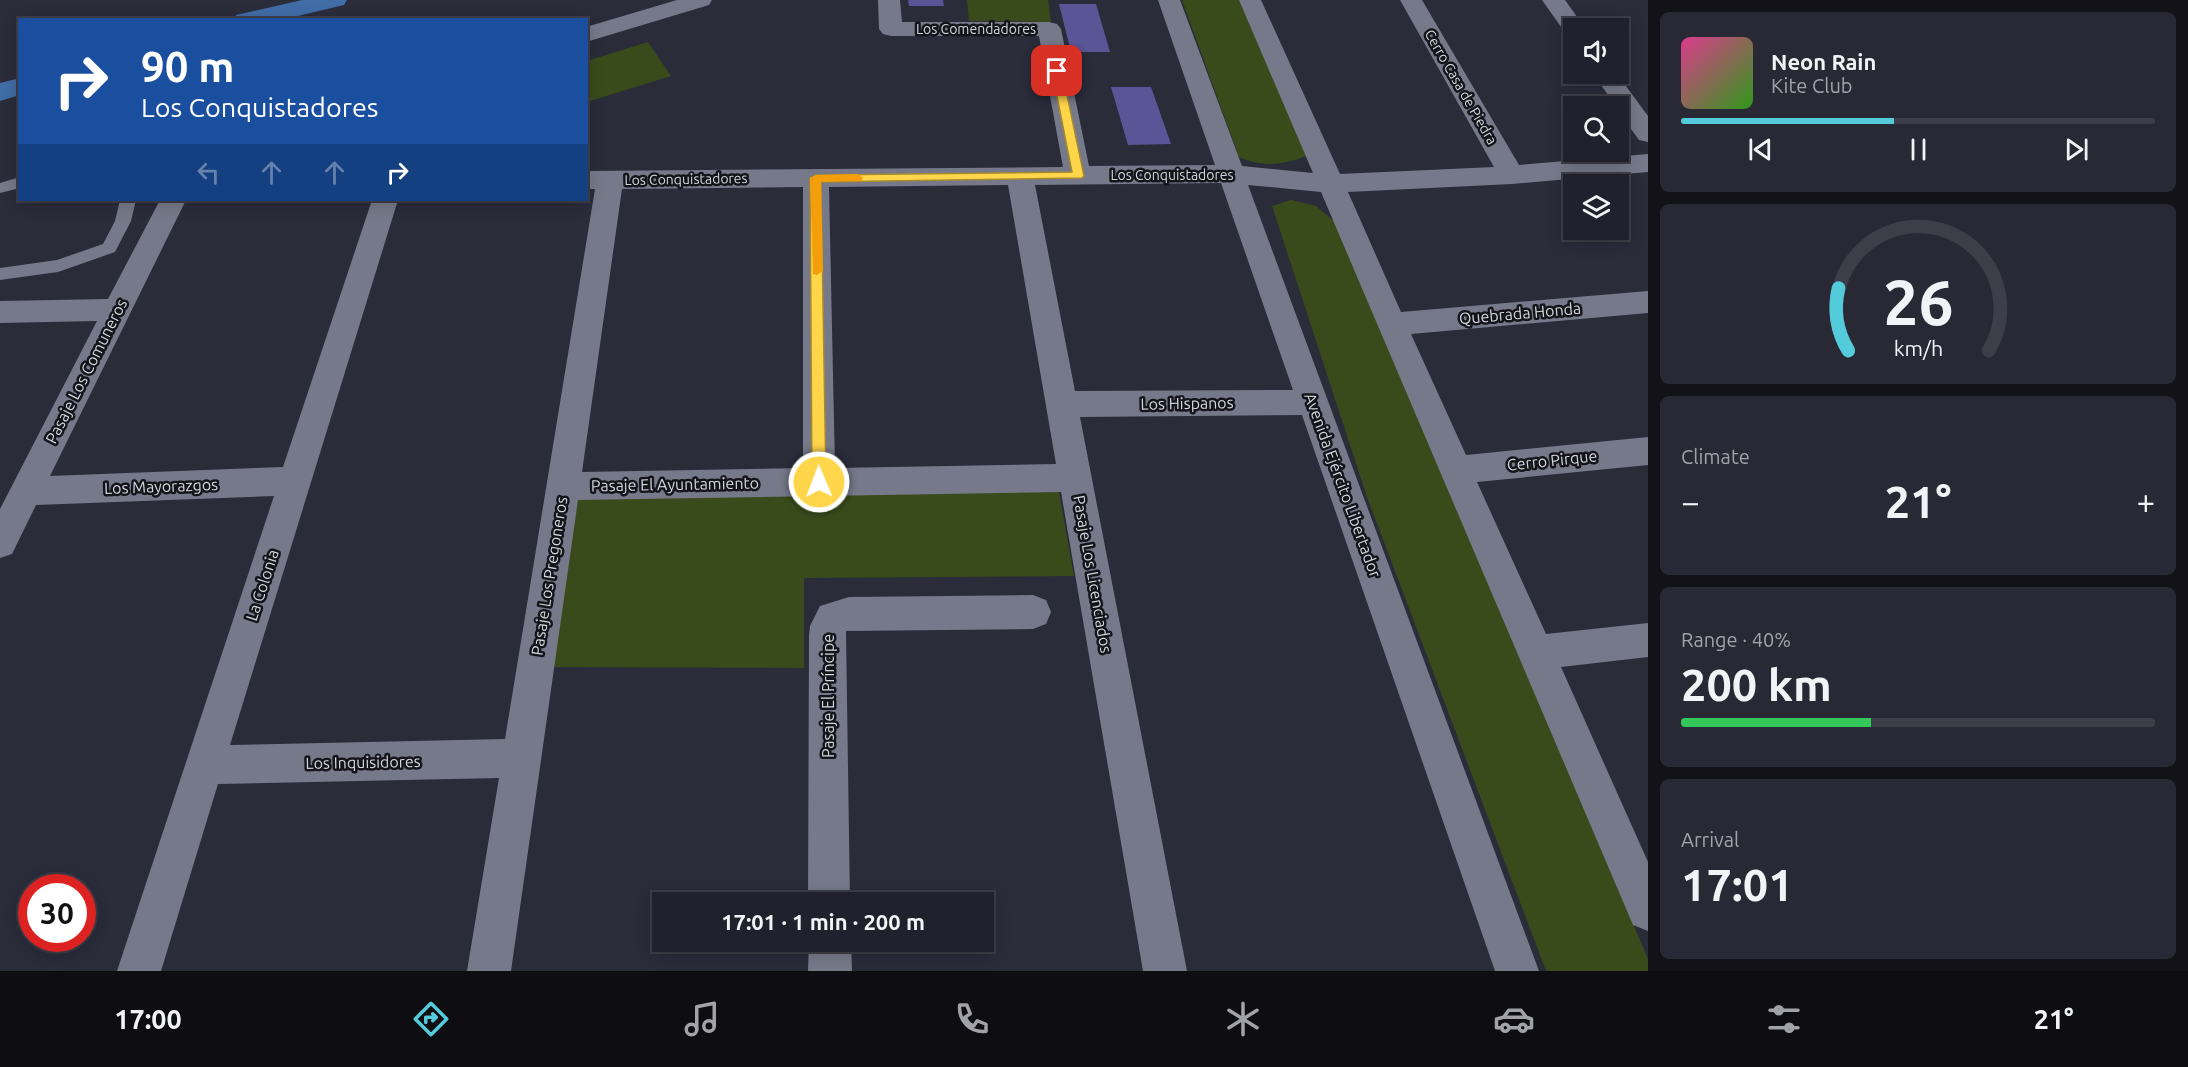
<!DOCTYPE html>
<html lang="en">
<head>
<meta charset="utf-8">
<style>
	body { margin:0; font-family:Ubuntu,sans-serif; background:#282934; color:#f1f3f6; height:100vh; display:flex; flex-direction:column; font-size:22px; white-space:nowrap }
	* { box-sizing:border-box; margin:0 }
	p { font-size:20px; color:#a2a3a9 }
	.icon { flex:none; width:33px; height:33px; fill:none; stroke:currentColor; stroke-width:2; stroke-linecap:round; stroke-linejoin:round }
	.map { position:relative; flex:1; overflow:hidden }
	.sheet { display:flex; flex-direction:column; gap:12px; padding:12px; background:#121218; width:540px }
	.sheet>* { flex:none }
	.guide { position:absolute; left:18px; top:18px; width:570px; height:183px; border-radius:0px; box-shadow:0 3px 15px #0003,0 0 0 2px #3d3e48; background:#1a4fa0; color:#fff; overflow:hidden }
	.fabs { position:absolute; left:1563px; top:18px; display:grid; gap:12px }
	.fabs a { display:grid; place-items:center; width:66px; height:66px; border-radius:0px; background:#20212c; box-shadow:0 3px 15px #0003,0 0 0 2px #3d3e48; font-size:30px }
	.speed { position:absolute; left:18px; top:874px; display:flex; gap:12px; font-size:30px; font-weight:700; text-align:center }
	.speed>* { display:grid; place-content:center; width:78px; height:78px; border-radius:50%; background:#20212c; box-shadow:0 3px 15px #0003,0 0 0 2px #3d3e48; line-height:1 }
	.speed .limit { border:9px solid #d22; background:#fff; color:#111 }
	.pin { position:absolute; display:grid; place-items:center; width:51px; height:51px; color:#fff; margin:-26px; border-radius:12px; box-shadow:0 3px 9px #0006 }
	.me { position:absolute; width:66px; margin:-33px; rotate:359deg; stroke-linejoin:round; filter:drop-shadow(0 0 4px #0008) }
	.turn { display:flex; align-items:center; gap:21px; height:126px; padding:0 24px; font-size:27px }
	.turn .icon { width:78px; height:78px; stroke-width:2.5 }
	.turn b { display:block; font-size:42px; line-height:51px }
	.lanes { display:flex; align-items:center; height:57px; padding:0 24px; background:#0003; justify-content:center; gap:30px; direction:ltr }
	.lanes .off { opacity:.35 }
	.big { font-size:45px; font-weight:700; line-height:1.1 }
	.sheet .tile { flex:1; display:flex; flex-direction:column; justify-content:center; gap:9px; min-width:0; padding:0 21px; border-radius:9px; background:#282934 }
	.sheet .dial { align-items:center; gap:0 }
	.dial svg { height:156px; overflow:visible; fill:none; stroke:#3d3e48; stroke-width:7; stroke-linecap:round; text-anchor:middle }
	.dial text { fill:#f1f3f6; stroke:none }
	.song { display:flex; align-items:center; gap:18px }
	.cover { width:72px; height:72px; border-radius:9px; background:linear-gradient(135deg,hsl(330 70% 55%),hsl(110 70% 35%)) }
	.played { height:6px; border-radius:3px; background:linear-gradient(90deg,#53cbda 45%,#3d3e48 45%) }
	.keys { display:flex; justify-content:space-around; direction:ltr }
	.heat { display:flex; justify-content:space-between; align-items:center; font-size:33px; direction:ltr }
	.charge { height:9px; border-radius:4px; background:linear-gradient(90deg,#34c759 40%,#3d3e48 0) }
	.trip { position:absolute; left:652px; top:892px; width:342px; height:60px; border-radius:0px; background:#20212c; box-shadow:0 3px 15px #0003,0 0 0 2px #3d3e48; font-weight:700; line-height:60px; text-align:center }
	.menu { display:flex; height:96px; justify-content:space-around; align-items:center; background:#0d0d12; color:#a2a3a9 }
	.menu .icon { width:42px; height:42px }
	.menu .on { color:#53cbda }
	.menu b { font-size:27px; color:#f1f3f6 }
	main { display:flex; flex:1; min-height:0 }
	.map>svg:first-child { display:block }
</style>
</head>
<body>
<main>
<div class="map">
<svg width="1648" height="971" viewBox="0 0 1648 971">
	<rect width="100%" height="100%" fill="#2a2c3a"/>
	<g fill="#394b1b">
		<path d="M967 0H1048L1051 22 969 21Z"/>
		<path d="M1182 0H1241L1309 155C1284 165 1264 168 1239 157Z"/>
		<path d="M648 42 671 76 587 102V61Z"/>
		<path d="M1291 200 1316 206 1335 222 1648 959V971H1546L1367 497 1272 206Z"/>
		<path d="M1058 487 1074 576 804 578V668L546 667 572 490Z"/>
	</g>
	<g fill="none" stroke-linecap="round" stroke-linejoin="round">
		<g fill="#416ca6" fill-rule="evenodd">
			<path d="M302 0H347L344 5 281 20H233L236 15Z"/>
			<path d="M20 78V95L0 101V83Z"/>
		</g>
	</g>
	<g fill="#5a5597">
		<path d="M908 0H943L944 6H909Z"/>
		<path d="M1059 4H1096L1110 52H1071Z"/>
		<path d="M1111 87H1151L1171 144 1128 145Z"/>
	</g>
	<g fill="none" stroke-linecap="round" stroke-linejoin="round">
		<g fill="#767989" fill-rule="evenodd">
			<path d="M20 177V188L0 193V183Z"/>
			<path d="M120 200H136L131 221 115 252 58 272 0 280V268L57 260 103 244 115 221Z"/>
		</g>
		<g fill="#767989" fill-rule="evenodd">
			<path d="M677 0H712L709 5 586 42V27Z"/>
			<path d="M878 0H900L902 22H1049L1057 24 1061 29 1089 166 1215 165 1158 0H1180L1242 166 1313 173 1239 0H1261L1340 174 1494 167 1400 0H1422L1519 165 1648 154V172L1512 184 1348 192 1401 312 1648 291V313L1411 334 1466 455 1648 437V465L1477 482 1546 634 1648 623V657L1561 667 1648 862V931L1633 925 1321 192 1248 185 1539 971H1495L1302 415 1080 417 1187 971H1143L1061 492 578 500 511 971H467L499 778 218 784 161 971H117L274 496 36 505 12 554 0 558V509L97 321 0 323V301L108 299 160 200H186L50 476 283 467 372 200H398L230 745 505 739 595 189H586V171L1063 167 1039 36H891L883 34 879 29ZM1221 183 1293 390 1075 391 1035 185ZM1008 185 1056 464 835 468 829 187ZM803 187V468L582 472 622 189Z"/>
			<path d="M1542 0H1565L1585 28H1574V36L1566 34Z"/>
			<path d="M1593 74H1617L1648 116V142L1639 140 1618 111V106H1616Z"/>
			<path d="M1033 595 1046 600 1051 612 1046 624 1033 629 846 631 850 903H808L809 636 810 626 820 606 849 597Z"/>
			<path d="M809 942H851L852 971H808Z"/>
		</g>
	</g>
	<path fill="#ffd54a" stroke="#a68a30" stroke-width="1.5" d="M1057 68 1062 71 1084 176 1082 178 821 182 826 482 824 486H814L812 482 810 178 816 175 1072 172 1052 71Z"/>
	<path fill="#f59e0b" d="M858 174 863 178 861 181 821 182 823 271 817 275 813 274 810 178 816 175Z"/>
	<g text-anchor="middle" stroke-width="5" stroke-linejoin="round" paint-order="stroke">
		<g font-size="14" fill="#d4d6df" stroke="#14151b">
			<text x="976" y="34">Los Comendadores</text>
			<text transform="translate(1461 87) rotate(60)" y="5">Cerro Casa de Piedra</text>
			<text x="1172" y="180">Los Conquistadores</text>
			<text transform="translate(686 179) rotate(-1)" y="5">Los Conquistadores</text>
		</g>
		<g font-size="16" fill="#d4d6df" stroke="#14151b">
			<text transform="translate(1520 313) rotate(-5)" y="6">Quebrada Honda</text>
			<text transform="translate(86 371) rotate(-63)" y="6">Pasaje Los Comuneros</text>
			<text transform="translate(1187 403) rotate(-1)" y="6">Los Hispanos</text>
			<text transform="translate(1552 460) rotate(-6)" y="6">Cerro Pirque</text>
			<text transform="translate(675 484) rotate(-1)" y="6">Pasaje El Ayuntamiento</text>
			<text transform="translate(1343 485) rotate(70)" y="6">Avenida Ejército Libertador</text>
			<text transform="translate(161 486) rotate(-2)" y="6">Los Mayorazgos</text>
			<text transform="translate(1093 574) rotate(80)" y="6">Pasaje Los Licenciados</text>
			<text transform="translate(549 576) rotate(-81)" y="6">Pasaje Los Pregoneros</text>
			<text transform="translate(262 585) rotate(-72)" y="6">La Colonia</text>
			<text transform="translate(828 696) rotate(-90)" y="6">Pasaje El Príncipe</text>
			<text transform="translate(363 762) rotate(-1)" y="6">Los Inquisidores</text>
		</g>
	</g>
</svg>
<div class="fabs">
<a><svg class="icon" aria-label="sound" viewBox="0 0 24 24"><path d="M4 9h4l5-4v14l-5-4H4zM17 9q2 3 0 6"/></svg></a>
<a><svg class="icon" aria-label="search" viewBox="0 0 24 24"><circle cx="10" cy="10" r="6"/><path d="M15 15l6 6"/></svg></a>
<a><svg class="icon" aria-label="layers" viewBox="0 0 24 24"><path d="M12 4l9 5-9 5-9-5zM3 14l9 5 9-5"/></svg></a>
</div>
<div class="speed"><div class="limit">30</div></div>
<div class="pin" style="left:1057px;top:71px;background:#d93025"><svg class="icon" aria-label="arrive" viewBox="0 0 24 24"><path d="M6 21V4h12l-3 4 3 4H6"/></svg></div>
<svg class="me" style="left:819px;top:482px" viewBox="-20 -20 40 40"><circle r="17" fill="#ffd54a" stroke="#fff" stroke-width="3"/><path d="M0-11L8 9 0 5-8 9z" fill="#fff"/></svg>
<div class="trip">17:01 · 1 min · 200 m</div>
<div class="guide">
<div class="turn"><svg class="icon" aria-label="right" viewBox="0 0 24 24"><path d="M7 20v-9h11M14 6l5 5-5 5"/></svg><div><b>90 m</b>Los Conquistadores</div></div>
<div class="lanes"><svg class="icon off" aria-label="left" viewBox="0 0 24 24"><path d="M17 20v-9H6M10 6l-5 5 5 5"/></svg><svg class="icon off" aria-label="ahead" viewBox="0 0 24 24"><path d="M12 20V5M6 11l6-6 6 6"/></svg><svg class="icon off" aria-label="ahead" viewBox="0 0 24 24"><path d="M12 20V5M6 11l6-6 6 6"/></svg><svg class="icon" aria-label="right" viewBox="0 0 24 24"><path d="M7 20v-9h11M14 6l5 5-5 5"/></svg></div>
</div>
</div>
<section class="sheet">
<div class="tile">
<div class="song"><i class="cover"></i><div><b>Neon Rain</b><p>Kite Club</p></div></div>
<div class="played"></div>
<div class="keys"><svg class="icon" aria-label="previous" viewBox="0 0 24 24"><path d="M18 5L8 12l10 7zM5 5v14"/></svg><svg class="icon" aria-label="pause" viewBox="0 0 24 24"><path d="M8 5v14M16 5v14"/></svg><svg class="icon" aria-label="next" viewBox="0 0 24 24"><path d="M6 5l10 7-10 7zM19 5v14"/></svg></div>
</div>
<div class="tile dial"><svg viewBox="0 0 100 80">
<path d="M14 69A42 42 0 1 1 86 69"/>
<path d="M14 69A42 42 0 0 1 9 37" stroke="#53cbda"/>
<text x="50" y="56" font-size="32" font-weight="700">26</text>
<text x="50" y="72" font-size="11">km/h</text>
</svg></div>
<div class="tile"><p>Climate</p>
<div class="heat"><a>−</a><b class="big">21°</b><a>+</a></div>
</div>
<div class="tile"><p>Range · 40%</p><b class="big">200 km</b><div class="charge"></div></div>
<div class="tile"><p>Arrival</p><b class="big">17:01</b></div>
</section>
</main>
<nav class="menu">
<b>17:00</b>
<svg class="icon on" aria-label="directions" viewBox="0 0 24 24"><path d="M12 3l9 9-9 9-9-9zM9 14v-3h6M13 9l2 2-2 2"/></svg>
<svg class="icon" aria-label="music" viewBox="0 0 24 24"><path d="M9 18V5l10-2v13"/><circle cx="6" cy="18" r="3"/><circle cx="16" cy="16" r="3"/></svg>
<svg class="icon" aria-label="phone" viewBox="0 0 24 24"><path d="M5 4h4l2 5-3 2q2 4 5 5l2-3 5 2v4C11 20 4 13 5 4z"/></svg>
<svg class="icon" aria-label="climate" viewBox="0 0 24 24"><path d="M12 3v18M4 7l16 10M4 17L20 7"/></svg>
<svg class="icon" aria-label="car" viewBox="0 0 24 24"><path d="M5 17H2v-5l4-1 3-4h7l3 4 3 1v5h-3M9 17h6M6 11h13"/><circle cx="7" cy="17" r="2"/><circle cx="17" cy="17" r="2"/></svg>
<svg class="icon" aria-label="filters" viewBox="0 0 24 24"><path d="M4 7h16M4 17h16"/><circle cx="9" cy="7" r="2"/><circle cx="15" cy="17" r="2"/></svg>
<b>21°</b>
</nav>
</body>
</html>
